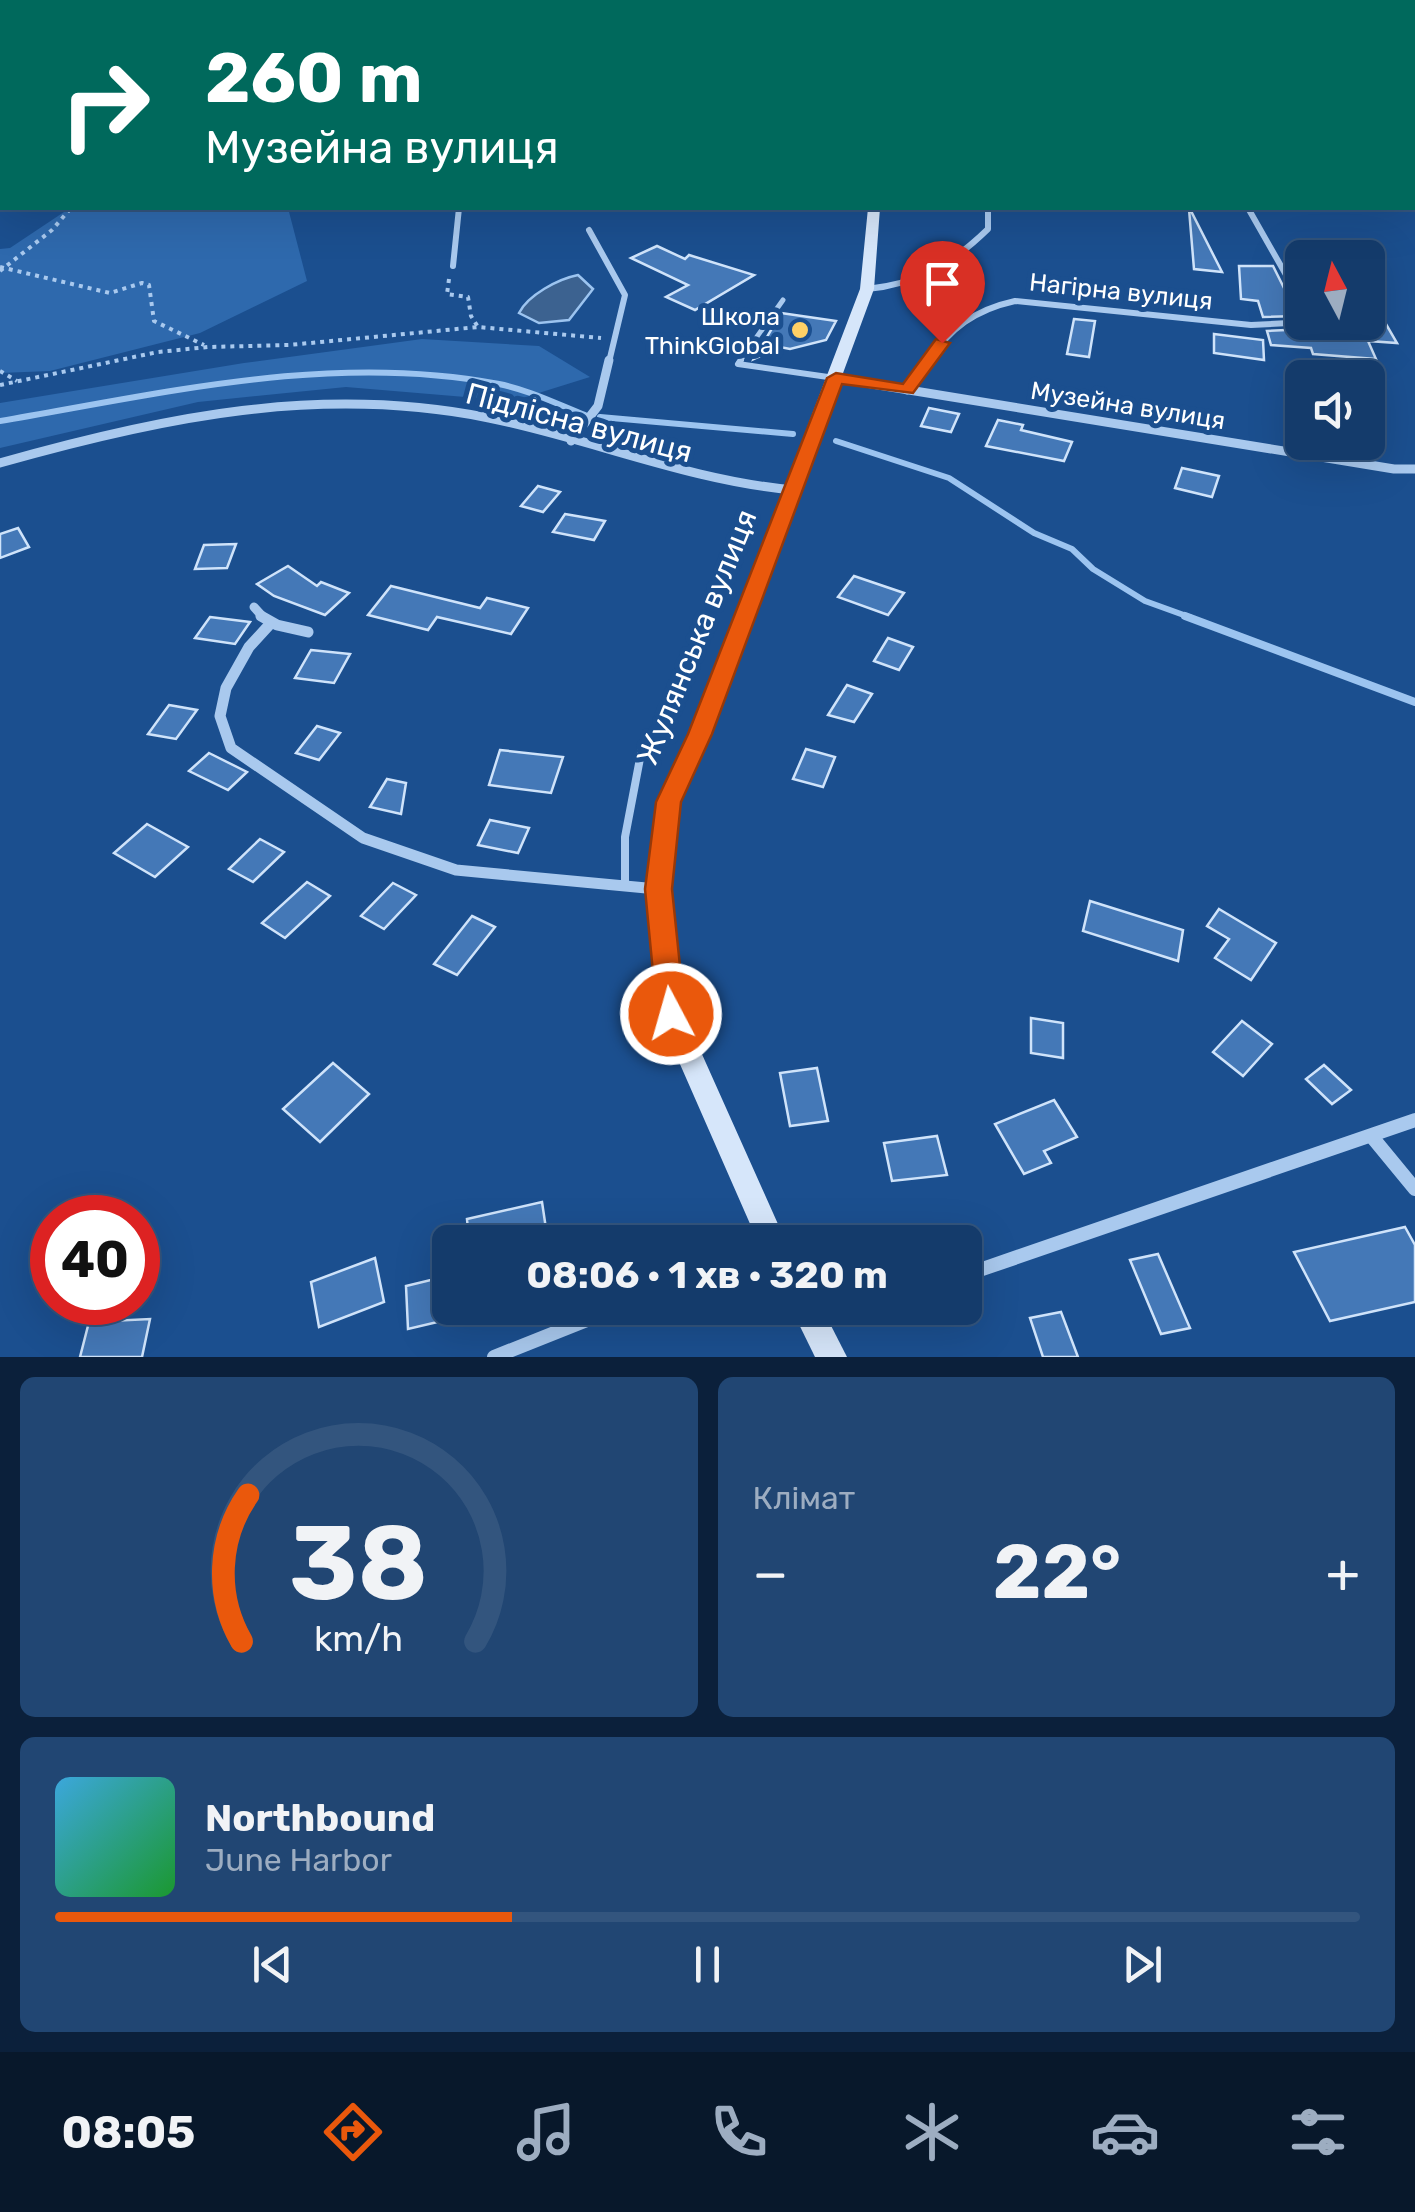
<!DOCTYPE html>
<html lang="uk">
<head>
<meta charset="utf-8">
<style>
	body { margin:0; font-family:Rubik,sans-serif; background:#214673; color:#f1f3f6; height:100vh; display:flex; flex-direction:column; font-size:38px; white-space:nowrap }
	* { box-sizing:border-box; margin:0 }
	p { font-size:32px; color:#9dadc1 }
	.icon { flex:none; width:55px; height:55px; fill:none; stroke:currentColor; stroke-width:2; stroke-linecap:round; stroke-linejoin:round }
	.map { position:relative; height:1357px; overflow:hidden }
	.sheet { display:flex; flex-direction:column; gap:20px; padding:20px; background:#0b203b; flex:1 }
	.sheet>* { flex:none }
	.top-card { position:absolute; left:0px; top:0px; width:1415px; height:210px; box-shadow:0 10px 40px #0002,0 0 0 2px #33557e; background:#00695c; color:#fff; overflow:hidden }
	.needle { width:65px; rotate:353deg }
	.fabs { position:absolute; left:1285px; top:240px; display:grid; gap:20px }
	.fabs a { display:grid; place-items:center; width:100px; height:100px; border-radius:15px; background:#143b6b; box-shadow:0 10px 40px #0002,0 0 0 2px #33557e; font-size:50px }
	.speed { position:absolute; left:30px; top:1195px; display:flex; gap:20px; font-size:50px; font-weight:700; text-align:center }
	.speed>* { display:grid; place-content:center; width:130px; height:130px; border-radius:50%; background:#143b6b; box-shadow:0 10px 40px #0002,0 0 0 2px #33557e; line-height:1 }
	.speed .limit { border:15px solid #d22; background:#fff; color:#111 }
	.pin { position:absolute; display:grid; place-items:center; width:85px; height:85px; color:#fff; margin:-102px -42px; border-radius:50% 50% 50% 0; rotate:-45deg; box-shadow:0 0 10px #0007 }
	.pin .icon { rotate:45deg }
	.me { position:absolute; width:110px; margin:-55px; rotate:354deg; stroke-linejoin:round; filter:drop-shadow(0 0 8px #0008) }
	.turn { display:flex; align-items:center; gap:35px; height:210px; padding:0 40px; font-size:45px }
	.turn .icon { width:130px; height:130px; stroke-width:2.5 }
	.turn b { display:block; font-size:70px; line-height:85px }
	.big { font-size:75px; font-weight:700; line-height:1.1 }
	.sheet .card { flex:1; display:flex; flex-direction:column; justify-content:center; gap:15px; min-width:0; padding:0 35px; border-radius:15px; background:#214673 }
	.sheet .dial { align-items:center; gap:0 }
	.dial svg { height:260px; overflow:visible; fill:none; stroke:#33557e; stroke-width:7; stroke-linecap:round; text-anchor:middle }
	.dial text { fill:#f1f3f6; stroke:none }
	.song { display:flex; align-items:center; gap:30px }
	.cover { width:120px; height:120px; border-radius:15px; background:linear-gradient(135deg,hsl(200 70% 55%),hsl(130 70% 35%)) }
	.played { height:10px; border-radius:5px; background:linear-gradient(90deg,#ea580c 35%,#33557e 35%) }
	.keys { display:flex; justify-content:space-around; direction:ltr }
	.heat { display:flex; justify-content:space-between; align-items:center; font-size:55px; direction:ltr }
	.sheet .tiles { flex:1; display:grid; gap:20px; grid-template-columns:1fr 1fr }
	.card:last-child { grid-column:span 2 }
	.trip { position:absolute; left:432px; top:1225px; width:550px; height:100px; border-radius:15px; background:#143b6b; box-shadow:0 10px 40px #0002,0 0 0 2px #33557e; font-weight:700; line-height:100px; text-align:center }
	.dock { display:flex; height:160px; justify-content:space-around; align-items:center; background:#08182b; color:#9dadc1 }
	.dock .icon { width:70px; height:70px }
	.dock .on { color:#ea580c }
	.dock b { font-size:45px; color:#f1f3f6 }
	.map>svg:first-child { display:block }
</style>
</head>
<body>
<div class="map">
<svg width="1415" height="1357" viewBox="0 0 1415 1357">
	<rect width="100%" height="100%" fill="#1b4f8f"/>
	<g fill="#2e69ad">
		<path d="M70 208H288L307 281 200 333 50 371 0 373V249L10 248Z"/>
		<path d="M422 339 539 346 590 377 513 401 346 387 198 402 0 448V403L244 363Z"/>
	</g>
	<path fill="#3c6290" stroke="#9cc4f0" stroke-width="2.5" d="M578 275 593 289 569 320 539 323 519 313C528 295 558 279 578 275Z"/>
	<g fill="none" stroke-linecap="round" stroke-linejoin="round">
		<g stroke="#9cc4f0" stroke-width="6">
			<path d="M600 417 793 434"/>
			<path d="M0 421C164 393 333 352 499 384 529 390 557 404 585 415"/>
			<path d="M836 441 949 478 1034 533 1072 549 1093 569 1145 601 1192 618"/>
		</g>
		<path stroke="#9cc4f0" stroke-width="8" d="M1185 616 1415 702"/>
	</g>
	<g fill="#4478b7" stroke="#cfe3fa" stroke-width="2.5">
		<path d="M1189 209H1190L1222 272 1194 269Z"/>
		<path d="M657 246 685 259 689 255 754 275 695 310 666 297 688 285 631 258Z"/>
		<path d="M1239 266H1273L1298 316 1263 317 1258 301 1241 299Z"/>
		<path d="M1368 293 1397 343 1368 341 1376 359 1313 354 1311 348 1271 345 1267 331 1308 329 1315 322H1368Z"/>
		<path d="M781 313 836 321 826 340 790 349 780 347 754 359Z"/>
		<path d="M1074 319 1095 321 1089 357 1067 354Z"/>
		<path d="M1214 334 1263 340 1264 360 1214 353Z"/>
		<path d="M929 408 959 414 951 432 921 426Z"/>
		<path d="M998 420 1023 425 1021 430 1072 442 1064 461 986 446Z"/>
		<path d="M1182 468 1219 476 1212 497 1175 488Z"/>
		<path d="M538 486 560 492 543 512 521 506Z"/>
		<path d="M565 514 605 521 594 540 553 532Z"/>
		<path d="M18 528 29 547 0 558V534Z"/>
		<path d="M236 544 227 568 195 569 204 545Z"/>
		<path d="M288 566 317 586 321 582 349 593 325 615 274 596 257 584Z"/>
		<path d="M854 576 904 593 888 615 838 597Z"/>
		<path d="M391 586 480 608 487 598 528 608 511 634 437 617 428 630 368 615Z"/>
		<path d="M210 617 250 622 235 644 195 638Z"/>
		<path d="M888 638 913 647 899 670 874 661Z"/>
		<path d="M311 650 350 654 334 683 295 678Z"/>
		<path d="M847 685 872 694 854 722 828 715Z"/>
		<path d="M169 705 197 710 176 739 148 734Z"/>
		<path d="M317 726 340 733 319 760 296 753Z"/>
		<path d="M806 749 835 757 823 787 793 779Z"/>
		<path d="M500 750 563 757 551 793 489 785Z"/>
		<path d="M209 753 247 772 228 790 189 771Z"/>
		<path d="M387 779 406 783 401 814 370 807Z"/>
		<path d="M490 820 529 828 518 853 478 845Z"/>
		<path d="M147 824 188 847 155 877 114 853Z"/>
		<path d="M260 839 284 852 253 882 229 869Z"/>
		<path d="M307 882 330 896 285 938 262 923Z"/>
		<path d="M393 883 416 895 384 929 361 916Z"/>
		<path d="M1090 901 1183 930 1178 961 1083 931Z"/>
		<path d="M1219 909 1276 943 1251 980 1215 958 1229 939 1207 926Z"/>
		<path d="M472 916 495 927 457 975 434 964Z"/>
		<path d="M1031 1018 1063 1023V1058L1031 1053Z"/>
		<path d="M1242 1021 1272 1044 1243 1076 1213 1052Z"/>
		<path d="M333 1063 369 1094 320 1142 283 1109Z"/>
		<path d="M1324 1065 1351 1090 1332 1104 1306 1079Z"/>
		<path d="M817 1068 828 1121 790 1126 780 1073Z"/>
		<path d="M1054 1100 1077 1137 1044 1151 1051 1163 1024 1174 995 1124Z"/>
		<path d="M937 1136 947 1175 892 1181 884 1143Z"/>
		<path d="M542 1202 548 1242H469L467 1219Z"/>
		<path d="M1405 1227 1415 1245V1302L1330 1321 1294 1252Z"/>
		<path d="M1158 1254 1190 1328 1161 1334 1130 1260Z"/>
		<path d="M375 1258 384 1302 319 1327 311 1282Z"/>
		<path d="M443 1277 446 1320 408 1329 406 1286Z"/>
		<path d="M1061 1312 1078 1357H1043L1030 1318Z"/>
		<path d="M150 1319 142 1357H80L89 1322Z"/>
	</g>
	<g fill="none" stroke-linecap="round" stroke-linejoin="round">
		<path stroke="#a9c9ee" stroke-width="2.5" stroke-dasharray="2.5 4" stroke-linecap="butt" d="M140 0 144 2"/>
		<g stroke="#a9c9ee" stroke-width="4" stroke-dasharray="4 5" stroke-linecap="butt">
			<path d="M0 267 110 293 142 283 149 285 154 321 204 345"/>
			<path d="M0 271 52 230 71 208"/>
			<path d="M449 279 447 294 468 297 471 316 478 327"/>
			<path d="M0 371 17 381"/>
			<path d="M0 385 158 352 208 347 289 345 478 327 601 338"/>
		</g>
		<path stroke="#a9c9ee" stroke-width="5" d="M739 362 783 300"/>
		<path stroke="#a9c9ee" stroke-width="6" d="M741 360 738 364 835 378"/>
		<path stroke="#a9c9ee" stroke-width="8" d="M625 886V837L642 748"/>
		<path stroke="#a9c9ee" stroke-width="5" d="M1412 152 1415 155"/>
		<g stroke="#a9c9ee" stroke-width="6">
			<path d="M1248 208 1302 303"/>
			<path d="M589 230 625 295 609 362"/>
			<path d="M453 266 459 208"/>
			<path d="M867 289C918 284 952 264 988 229V208"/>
			<path d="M927 362C951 328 974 310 1015 301L1251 325 1308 322"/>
		</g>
		<g stroke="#a9c9ee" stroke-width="9">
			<path d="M835 378 1394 469H1415"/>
			<path d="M907 390 928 360"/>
			<path d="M571 441 598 406 609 360"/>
			<path d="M0 463C162 417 321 384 489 418 592 439 687 480 793 490"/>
			<path d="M254 607 264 618"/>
		</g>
		<g stroke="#a9c9ee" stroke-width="11">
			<path d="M261 616 277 625 308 632"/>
			<path d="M271 623 249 647 226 688 220 716 231 748 363 838 456 870 657 889"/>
		</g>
		<g stroke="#a9c9ee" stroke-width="14">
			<path d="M1373 1138 1415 1189"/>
			<path d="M965 1275 1415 1120"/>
			<path d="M816 1325 867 1308"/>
			<path d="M494 1357 617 1308"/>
		</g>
		<g fill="#d6e6fa" fill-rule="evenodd">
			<path d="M699 0H710L712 2H702Z"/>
			<path d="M868 208H880L874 289 710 734 679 802 670 889 684 1014 786 1242H758L658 1014 646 889 657 802 690 734 860 289Z"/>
			<path d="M791 1308H822L847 1357H815Z"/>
		</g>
	</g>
	<path fill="#ea580c" stroke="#983908" stroke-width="2.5" d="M936 339 950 343 913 393 842 384 712 734 681 802 672 889 685 1014 681 1023 671 1027 661 1023 657 1014 645 889 656 802 688 734 827 378 836 373 903 384Z"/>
	<circle fill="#ffd166" stroke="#1b4f8f" stroke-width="4" cx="800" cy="330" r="10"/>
	<g text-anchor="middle" stroke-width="10" stroke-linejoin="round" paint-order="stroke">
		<g font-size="25" fill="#fff" stroke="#1b4f8f">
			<text transform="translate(1121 291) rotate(6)" y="9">Нагірна вулиця</text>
			<text transform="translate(1128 405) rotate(9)" y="9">Музейна вулиця</text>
		</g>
		<g font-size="25" fill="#fff" stroke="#1b4f8f" text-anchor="end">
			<text x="780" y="325">Школа<tspan x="780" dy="29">ThinkGlobal</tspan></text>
		</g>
		<g font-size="30" fill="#fff" stroke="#1b4f8f">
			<text transform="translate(579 423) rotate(15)" y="10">Підлісна вулиця</text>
			<text transform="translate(697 637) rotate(-68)" y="10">Жулянська вулиця</text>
		</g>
	</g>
</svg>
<div class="fabs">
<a><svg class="needle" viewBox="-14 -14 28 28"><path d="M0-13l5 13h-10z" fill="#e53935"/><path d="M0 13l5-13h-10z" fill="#9dadc1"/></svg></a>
<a><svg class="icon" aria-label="sound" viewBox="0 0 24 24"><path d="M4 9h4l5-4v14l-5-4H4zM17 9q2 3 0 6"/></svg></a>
</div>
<div class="speed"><div class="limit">40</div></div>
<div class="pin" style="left:942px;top:343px;background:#d93025"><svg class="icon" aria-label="arrive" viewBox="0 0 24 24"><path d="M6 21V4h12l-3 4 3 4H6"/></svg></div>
<svg class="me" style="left:671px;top:1014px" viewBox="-20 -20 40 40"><circle r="17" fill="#ea580c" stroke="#fff" stroke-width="3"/><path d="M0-11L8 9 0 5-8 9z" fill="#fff"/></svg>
<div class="trip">08:06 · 1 хв · 320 m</div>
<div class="top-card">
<div class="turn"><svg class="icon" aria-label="right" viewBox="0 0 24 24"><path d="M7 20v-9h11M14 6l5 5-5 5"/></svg><div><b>260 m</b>Музейна вулиця</div></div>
</div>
</div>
<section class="sheet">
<div class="tiles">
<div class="card dial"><svg viewBox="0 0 100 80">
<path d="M14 69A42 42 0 1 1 86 69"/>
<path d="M14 69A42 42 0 0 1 16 24" stroke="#ea580c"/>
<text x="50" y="56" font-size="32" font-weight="700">38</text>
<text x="50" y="72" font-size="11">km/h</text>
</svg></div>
<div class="card"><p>Клімат</p>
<div class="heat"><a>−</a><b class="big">22°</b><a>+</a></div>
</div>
<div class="card">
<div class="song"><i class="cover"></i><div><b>Northbound</b><p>June Harbor</p></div></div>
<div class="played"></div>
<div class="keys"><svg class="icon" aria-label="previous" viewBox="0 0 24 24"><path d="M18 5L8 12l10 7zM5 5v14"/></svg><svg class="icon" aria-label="pause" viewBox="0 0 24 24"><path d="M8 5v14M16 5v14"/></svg><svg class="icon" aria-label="next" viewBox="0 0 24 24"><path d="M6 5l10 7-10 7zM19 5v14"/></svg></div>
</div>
</div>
</section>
<nav class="dock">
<b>08:05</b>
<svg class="icon on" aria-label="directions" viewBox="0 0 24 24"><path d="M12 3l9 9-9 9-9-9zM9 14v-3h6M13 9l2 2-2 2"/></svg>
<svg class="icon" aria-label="music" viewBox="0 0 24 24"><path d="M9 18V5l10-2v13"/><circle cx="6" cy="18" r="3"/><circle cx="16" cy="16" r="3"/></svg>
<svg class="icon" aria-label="phone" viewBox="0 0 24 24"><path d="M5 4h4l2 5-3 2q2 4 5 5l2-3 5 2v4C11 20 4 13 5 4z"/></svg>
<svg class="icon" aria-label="climate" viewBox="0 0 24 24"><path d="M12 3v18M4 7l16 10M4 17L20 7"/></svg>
<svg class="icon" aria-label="car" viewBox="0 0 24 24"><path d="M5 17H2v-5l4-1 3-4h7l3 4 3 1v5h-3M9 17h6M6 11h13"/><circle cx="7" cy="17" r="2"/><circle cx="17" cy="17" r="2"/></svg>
<svg class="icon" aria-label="filters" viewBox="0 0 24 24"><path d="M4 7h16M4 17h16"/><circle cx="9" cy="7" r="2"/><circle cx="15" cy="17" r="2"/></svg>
</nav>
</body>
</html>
